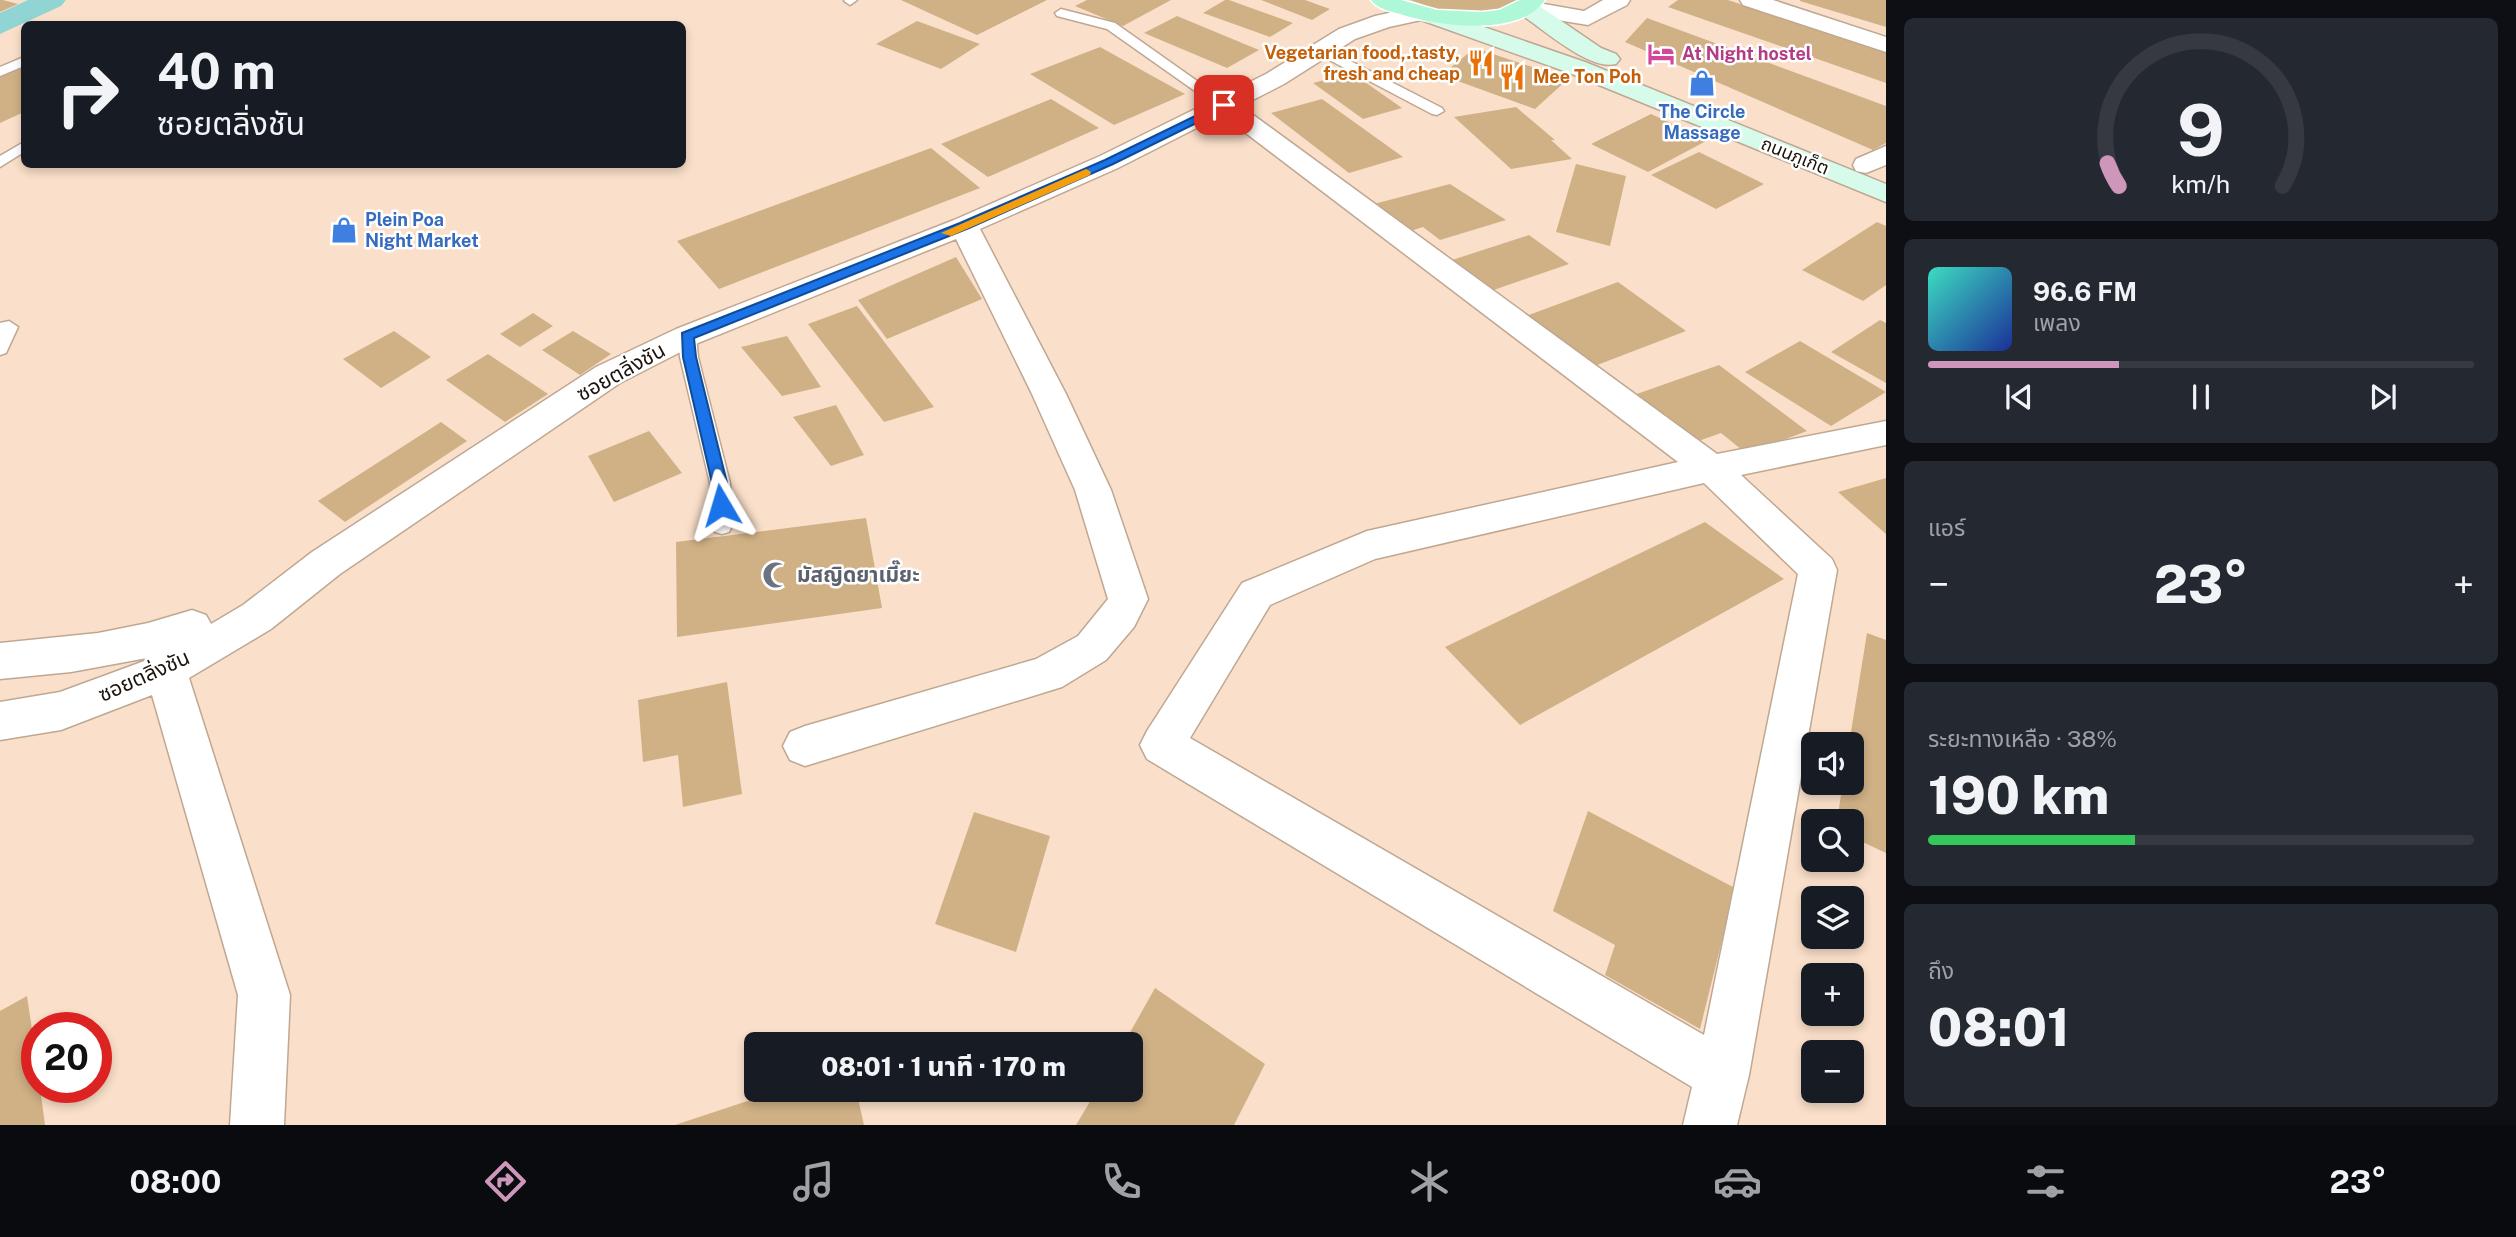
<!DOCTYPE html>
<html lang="th">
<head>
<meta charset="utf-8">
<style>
	body { margin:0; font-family:"Public Sans","Noto Sans Thai",sans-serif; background:#242831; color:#f1f3f6; height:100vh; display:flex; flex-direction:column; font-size:26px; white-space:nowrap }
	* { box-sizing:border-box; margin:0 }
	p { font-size:23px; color:#9ea1a6 }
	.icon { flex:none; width:38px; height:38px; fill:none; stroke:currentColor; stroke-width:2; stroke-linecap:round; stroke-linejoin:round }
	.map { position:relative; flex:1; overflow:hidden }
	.details { display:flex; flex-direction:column; gap:18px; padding:18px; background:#0d0f14; width:630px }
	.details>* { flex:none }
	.top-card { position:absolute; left:21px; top:21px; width:665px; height:147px; border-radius:10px; box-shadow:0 4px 10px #0003; background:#171b24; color:#f1f3f6; overflow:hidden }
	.tools { position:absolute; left:1801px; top:732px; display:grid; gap:14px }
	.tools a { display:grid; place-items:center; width:63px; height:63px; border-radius:10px; background:#171b24; box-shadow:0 4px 10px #0003; font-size:35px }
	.speed { position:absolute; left:21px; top:1012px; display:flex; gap:14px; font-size:35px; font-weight:700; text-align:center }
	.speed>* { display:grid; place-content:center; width:91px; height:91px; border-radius:50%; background:#171b24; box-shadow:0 4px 10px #0003; line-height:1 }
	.speed .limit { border:10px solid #d22; background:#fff; color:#111 }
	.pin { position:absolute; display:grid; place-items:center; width:60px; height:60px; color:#fff; margin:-30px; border-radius:14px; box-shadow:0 4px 10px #0006 }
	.me { position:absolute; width:77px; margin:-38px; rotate:353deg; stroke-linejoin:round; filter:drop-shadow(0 0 5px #0008) }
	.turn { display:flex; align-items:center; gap:24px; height:147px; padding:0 21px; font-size:32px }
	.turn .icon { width:91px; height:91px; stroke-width:2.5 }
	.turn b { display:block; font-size:49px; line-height:60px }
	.big { font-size:52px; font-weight:800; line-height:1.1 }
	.details .tile { flex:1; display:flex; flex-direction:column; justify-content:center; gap:10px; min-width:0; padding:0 24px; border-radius:10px; background:#242831 }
	.details .dial { align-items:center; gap:0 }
	.dial svg { height:182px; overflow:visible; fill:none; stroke:#363941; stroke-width:7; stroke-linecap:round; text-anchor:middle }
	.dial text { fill:#f1f3f6; stroke:none }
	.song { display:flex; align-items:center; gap:21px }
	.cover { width:84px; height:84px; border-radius:10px; background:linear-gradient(135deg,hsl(170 70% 55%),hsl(230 70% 35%)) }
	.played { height:7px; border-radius:4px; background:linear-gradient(90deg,#cf96bc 35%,#363941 35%) }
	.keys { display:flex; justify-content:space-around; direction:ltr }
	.heat { display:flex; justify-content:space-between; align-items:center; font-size:38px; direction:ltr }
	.charge { height:10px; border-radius:5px; background:linear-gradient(90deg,#34c759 38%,#363941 0) }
	.trip { position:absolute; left:744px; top:1032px; width:399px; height:70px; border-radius:10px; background:#171b24; box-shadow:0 4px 10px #0003; font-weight:800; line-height:70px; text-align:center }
	.tab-bar { display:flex; height:112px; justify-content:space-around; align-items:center; background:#090b0e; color:#9ea1a6 }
	.tab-bar .icon { width:49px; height:49px }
	.tab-bar .active { color:#cf96bc }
	.tab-bar b { font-size:32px; color:#f1f3f6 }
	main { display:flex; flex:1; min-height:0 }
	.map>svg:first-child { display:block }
</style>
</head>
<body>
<main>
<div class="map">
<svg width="1886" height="1125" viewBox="0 0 1886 1125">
	<rect width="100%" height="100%" fill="#fae0ca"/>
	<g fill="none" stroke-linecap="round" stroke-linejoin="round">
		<path fill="#91d4d4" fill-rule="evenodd" d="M28 0H66L61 6 0 34V13Z"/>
	</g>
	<g fill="#d0b186">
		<path d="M0 0H3L18 4 0 12Z"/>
		<path d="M901 0H1047L977 35Z"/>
		<path d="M1087 0H1171L1123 26 1075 6Z"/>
		<path d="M1225 0H1229L1293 23 1270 37 1203 13Z"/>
		<path d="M1261 0H1305L1330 9 1312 20Z"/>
		<path d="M1410 0H1529L1483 15 1445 12Z"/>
		<path d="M1678 0H1728L1886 53V83L1668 7Z"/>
		<path d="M1800 0H1886V27L1800 1Z"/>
		<path d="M1177 16 1259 50 1227 68 1144 33Z"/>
		<path d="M1647 18 1886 106V143L1873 150 1625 42Z"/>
		<path d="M917 21 980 44 941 69 876 44Z"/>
		<path d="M1100 47 1185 94 1114 125 1030 74Z"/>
		<path d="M1475 48 1568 79 1535 109 1441 75Z"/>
		<path d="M24 62V112L0 123V73Z"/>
		<path d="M1352 73 1402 108 1363 119 1313 83Z"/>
		<path d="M1051 99 1099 128 988 177 941 144Z"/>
		<path d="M1322 99 1403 157 1349 173 1271 113Z"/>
		<path d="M1516 107 1555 140H1551L1572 159 1511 169 1454 117Z"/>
		<path d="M1651 114 1708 140 1648 172 1591 144Z"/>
		<path d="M931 148 980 188 719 289 677 241Z"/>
		<path d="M1699 152 1764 184 1716 209 1651 175Z"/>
		<path d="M1576 164 1626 176 1610 246 1556 232Z"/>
		<path d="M1450 184 1506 220 1440 240 1423 227 1404 233 1370 205Z"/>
		<path d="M1877 222 1886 226V285L1863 301 1802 270Z"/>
		<path d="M1529 235 1569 264 1488 292 1449 261Z"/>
		<path d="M956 257 982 299 887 339 858 300Z"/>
		<path d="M1618 282 1686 331 1592 367 1526 316Z"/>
		<path d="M857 306 934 407 884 422 808 324Z"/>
		<path d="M533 313 553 326 520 347 500 334Z"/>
		<path d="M1880 320 1886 323V383L1831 352Z"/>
		<path d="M394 331 431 357 381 388 343 359Z"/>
		<path d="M573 331 611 354 580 375 542 350Z"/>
		<path d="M787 336 821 387 782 396 741 347Z"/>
		<path d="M1800 341 1886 392 1831 426 1745 372Z"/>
		<path d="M488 354 548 394 505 422 446 380Z"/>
		<path d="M1719 365 1807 431 1747 454 1721 433 1690 444 1631 396Z"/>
		<path d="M836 405 864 455 831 466 793 417Z"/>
		<path d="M441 422 467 441 345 522 318 501Z"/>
		<path d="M649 431 682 473 614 502 588 456Z"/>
		<path d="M1886 478V534L1838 492Z"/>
		<path d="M866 518 882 608 677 637 676 542Z"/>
		<path d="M1705 522 1784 579 1520 725 1445 647Z"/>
		<path d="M1867 633 1886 640V853L1852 837V821H1837L1843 782H1852V744H1849Z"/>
		<path d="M727 682 742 794 683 807 678 755 643 762 638 700Z"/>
		<path d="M1588 811 1735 888 1700 1029 1605 975 1615 945 1553 911Z"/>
		<path d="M974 812 1050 836 1016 952 935 924Z"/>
		<path d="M1155 988 1265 1064 1234 1125H1076L1097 1090H1130V1045H1123Z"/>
		<path d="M27 996 37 1063V1087H40L45 1125H0V1011Z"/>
		<path d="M781 1090H856L864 1125H675Z"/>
	</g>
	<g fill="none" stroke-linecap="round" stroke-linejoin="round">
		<g stroke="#bfa792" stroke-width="3">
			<g id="service">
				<path d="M857 0 850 5 844 1 845 0Z"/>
				<path d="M1061 9 1115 23 1231 105 1229 108H1219L1107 29 1057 16 1055 13Z"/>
				<path d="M1323 47 1442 108 1444 111 1437 115 1432 114 1318 54 1317 51Z"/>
				<path d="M24 57V66L0 76V67Z"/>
				<path d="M24 142V152L0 167V156Z"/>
				<path d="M9 321 18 327 6 353 0 355V323Z"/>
				<path d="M687 330 696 336 698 357 730 483 732 526 729 532 722 534 715 532 712 526 710 483 680 357 678 336Z"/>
			</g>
		</g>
		<g stroke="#bfa792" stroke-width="3">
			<g id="minor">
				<path d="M1422 6 1430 8 1433 13 1430 18 1389 27 1355 39 1284 84 1241 106 1717 454 1886 421V445L1741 475 1832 559 1837 570 1749 1075 1737 1125H1683L1692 1087 1147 759 1140 745 1147 731 1242 583 1367 531 1678 462 1222 115 1118 168 980 229 1066 394 1111 490 1148 599 1134 627 1106 660 1062 687 805 766 790 760 783 746 790 732 805 726 1036 659 1078 636 1108 599 1075 490 1032 394 956 239 698 343 620 383 340 574 271 629 189 678 290 995 284 1125H230L238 995 152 695 61 730 0 740V702L60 692 147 660V658L71 672 0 679V643L98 633 148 623 192 610 206 615 211 624 243 605 312 552 596 367 676 329 954 220 1100 156 1266 74 1339 29 1375 16ZM1704 483 1798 574 1704 1035 1190 738 1270 605 1375 559Z"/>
				<path d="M1886 146V165L1866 173 1856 171 1853 165 1856 159Z"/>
			</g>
		</g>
		<g stroke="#bfa792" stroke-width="3">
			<g id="tertiary">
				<path d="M1603 0H1630L1627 5 1588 25 1527 15 1519 13 1516 8 1519 3 1527 1 1584 11Z"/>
				<path d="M1740 0H1773L1886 37V52L1743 5Z"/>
			</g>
		</g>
		<g stroke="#bfa792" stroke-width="3">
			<g id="secondary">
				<path d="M1527 1 1535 3 1601 48 1616 54 1620 59 1616 64C1589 71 1542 28 1519 13L1516 8 1519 3Z"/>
				<path d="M1429 8 1585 62 1886 184V202L1567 72 1421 20 1418 15 1421 10Z"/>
			</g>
		</g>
		<g stroke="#fff" stroke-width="3">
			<path id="primary" d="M1371 0H1401L1437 10 1482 12 1499 10 1520 0H1545C1519 38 1437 26 1400 14 1390 11 1377 9 1371 0Z"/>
		</g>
		<use href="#service" fill="#fff" fill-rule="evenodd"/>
		<use href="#minor" fill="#fff" fill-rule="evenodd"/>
		<use href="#tertiary" fill="#fff" fill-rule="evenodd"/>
		<use href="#secondary" fill="#d6fbeb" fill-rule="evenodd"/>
		<use href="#primary" fill="#aef7d7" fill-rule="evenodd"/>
	</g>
	<path fill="#1a73e8" stroke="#114b97" stroke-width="2" d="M1224 102 1229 105 1227 108 1113 164 969 228 694 338 696 357 727 483 729 505 721 510 716 509 712 483 683 357 682 333 960 223 1105 160Z"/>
	<path fill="#f59e0b" d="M1086 169 1091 172 1090 175 951 236 941 233Z"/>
	<defs>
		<g id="hotel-bare" transform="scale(2.1)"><path d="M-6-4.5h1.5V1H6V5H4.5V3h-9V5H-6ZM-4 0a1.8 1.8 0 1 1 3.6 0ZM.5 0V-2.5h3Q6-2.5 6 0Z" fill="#d1479c" stroke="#fff" stroke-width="2.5" paint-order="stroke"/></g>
		<g id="restaurant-bare" transform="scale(2.1)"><path d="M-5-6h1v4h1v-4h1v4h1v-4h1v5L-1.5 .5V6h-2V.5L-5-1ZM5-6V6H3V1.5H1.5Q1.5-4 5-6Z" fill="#e8710a" stroke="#fff" stroke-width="2.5" paint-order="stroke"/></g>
		<g id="shop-bare" transform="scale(2.1)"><path d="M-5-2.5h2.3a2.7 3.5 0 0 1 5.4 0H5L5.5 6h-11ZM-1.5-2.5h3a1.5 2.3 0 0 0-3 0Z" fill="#3f7fe0" stroke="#fff" stroke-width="2.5" paint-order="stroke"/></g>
		<g id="mosque-bare" transform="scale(2.1)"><path d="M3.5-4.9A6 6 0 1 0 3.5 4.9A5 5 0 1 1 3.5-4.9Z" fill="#6b7280" stroke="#fff" stroke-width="2.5" paint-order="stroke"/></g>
	</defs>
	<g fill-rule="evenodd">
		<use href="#hotel-bare" x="1661" y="54"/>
		<use href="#restaurant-bare" x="1481" y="63"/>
		<use href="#restaurant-bare" x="1512" y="77"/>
		<use href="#shop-bare" x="1702" y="83"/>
		<use href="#shop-bare" x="344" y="230"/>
		<use href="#mosque-bare" x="776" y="575"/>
	</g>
	<g text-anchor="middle" stroke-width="5" stroke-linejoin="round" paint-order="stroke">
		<g font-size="18" font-weight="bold" fill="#c56008" stroke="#fff" text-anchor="end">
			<text x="1460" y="59">Vegetarian food,.tasty,<tspan x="1460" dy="21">fresh and cheap</tspan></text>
			<text x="1533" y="83" text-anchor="start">Mee Ton Poh</text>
		</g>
		<g font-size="18" font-weight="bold" fill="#b23c85" stroke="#fff" text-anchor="start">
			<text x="1682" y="60">At Night hostel</text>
		</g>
		<g font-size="18" font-weight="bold" fill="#366cbe" stroke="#fff">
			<text x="1702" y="118">The Circle<tspan x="1702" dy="21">Massage</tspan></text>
			<text x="365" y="226" text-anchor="start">Plein Poa<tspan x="365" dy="21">Night Market</tspan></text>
		</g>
		<g font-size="18" fill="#1c130c" stroke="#fff">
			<text transform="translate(1795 156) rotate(22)" y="6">ถนนภูเก็ต</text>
		</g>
		<g font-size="21" fill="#1c130c" stroke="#fff">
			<text transform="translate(621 372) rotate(-29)" y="7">ซอยตลิ่งชัน</text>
			<text transform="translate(144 676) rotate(-24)" y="7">ซอยตลิ่งชัน</text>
		</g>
		<g font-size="21" font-weight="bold" fill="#5b616d" stroke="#fff" text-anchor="start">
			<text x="797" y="582">มัสญิดยาเมี๊ยะ</text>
		</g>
	</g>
</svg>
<div class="tools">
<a><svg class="icon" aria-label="sound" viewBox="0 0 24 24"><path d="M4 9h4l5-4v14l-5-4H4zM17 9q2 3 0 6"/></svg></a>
<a><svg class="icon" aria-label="search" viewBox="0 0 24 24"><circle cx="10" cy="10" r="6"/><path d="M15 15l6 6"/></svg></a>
<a><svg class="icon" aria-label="layers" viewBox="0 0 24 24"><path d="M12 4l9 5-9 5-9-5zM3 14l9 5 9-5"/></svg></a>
<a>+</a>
<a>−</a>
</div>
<div class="speed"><div class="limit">20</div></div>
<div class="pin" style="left:1224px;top:105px;background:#d93025"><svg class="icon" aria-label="arrive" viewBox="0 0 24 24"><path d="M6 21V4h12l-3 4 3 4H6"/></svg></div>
<svg class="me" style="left:721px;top:505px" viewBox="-20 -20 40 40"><path d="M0-17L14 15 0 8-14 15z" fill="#1a73e8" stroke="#fff" stroke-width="4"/></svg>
<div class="trip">08:01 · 1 นาที · 170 m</div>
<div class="top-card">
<div class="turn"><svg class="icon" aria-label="right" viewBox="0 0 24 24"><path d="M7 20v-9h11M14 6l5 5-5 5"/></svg><div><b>40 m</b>ซอยตลิ่งชัน</div></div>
</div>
</div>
<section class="details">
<div class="tile dial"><svg viewBox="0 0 100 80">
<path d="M14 69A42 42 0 1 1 86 69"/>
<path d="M14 69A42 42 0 0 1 9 59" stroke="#cf96bc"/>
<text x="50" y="56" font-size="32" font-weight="700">9</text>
<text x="50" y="72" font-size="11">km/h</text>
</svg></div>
<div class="tile">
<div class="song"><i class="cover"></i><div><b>96.6 FM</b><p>เพลง</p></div></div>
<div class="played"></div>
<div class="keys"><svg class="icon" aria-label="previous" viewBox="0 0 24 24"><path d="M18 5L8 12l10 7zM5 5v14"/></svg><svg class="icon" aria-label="pause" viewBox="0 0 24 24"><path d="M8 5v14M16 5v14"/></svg><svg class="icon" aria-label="next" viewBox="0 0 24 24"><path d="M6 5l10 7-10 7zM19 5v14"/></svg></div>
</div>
<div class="tile"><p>แอร์</p>
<div class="heat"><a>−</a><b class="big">23°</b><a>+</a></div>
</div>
<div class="tile"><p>ระยะทางเหลือ · 38%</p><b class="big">190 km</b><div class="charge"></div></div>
<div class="tile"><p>ถึง</p><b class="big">08:01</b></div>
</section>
</main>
<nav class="tab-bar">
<b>08:00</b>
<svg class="icon active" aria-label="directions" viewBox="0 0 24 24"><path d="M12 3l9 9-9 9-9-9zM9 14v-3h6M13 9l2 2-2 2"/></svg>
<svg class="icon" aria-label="music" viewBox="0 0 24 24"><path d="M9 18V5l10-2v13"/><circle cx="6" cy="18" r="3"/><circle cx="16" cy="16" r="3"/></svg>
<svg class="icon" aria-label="phone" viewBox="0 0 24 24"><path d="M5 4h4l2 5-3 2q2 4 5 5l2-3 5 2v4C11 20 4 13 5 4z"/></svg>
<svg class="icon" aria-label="climate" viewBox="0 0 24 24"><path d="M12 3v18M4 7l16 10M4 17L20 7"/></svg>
<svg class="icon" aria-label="car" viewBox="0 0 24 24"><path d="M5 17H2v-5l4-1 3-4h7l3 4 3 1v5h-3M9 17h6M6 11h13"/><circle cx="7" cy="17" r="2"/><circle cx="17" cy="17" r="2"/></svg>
<svg class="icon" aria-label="filters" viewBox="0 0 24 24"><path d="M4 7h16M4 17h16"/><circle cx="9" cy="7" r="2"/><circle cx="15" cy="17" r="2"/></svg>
<b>23°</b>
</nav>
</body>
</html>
